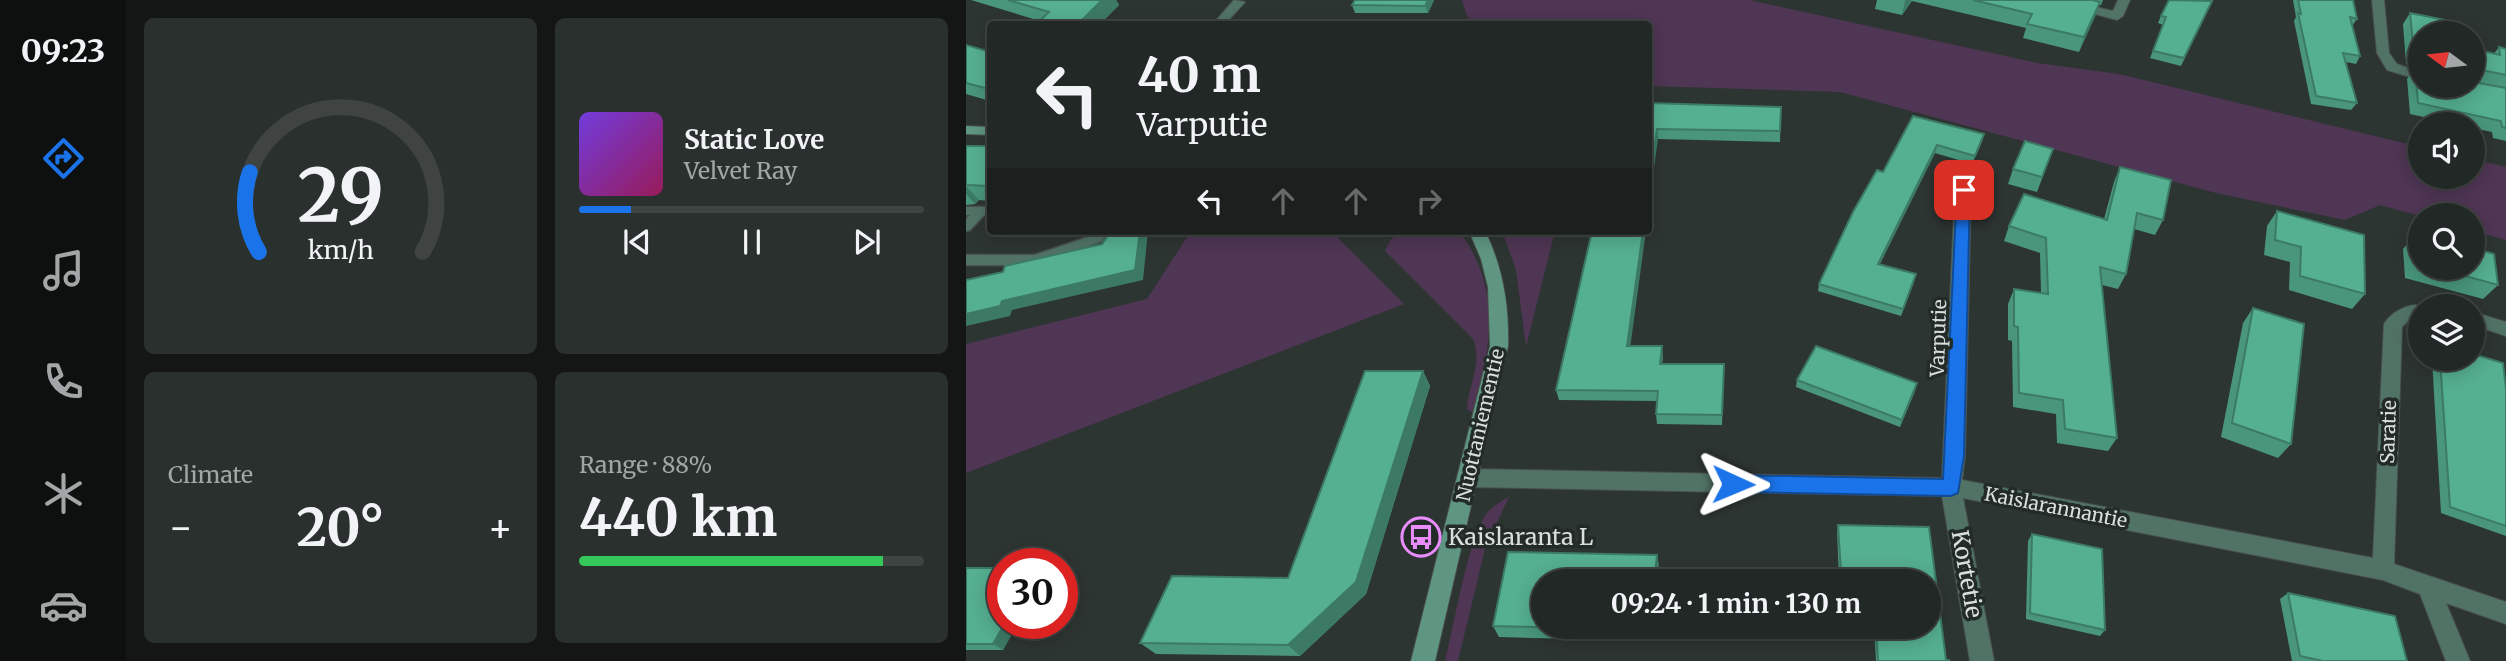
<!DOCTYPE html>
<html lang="en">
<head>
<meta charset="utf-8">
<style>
	body { margin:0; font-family:Merriweather,serif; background:#2a302e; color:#f1f3f6; height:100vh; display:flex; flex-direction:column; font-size:26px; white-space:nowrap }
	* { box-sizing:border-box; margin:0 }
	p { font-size:23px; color:#a2a6a7 }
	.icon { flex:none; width:38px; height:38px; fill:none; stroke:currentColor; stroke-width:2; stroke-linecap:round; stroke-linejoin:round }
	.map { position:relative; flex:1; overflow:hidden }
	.side { display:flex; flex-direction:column; gap:18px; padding:18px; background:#131615; width:840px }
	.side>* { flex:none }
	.hud { position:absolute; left:21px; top:21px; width:665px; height:214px; border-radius:7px; box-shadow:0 4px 18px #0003,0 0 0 2px #3f4443; background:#222826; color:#f1f3f6; overflow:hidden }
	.needle { width:46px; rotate:285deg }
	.fabs { position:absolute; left:1442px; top:21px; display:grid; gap:14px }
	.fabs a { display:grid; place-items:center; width:77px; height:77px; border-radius:50%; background:#222826; box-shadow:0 4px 18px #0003,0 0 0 2px #3f4443; font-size:35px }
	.speed { position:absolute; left:21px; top:548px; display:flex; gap:14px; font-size:35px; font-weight:700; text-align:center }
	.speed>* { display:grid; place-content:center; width:91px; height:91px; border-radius:50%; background:#222826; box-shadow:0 4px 18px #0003,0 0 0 2px #3f4443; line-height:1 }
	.speed .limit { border:10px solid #d22; background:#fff; color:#111 }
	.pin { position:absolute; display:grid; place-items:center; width:60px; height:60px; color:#fff; margin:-30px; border-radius:14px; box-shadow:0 4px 10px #0006 }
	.me { position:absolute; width:77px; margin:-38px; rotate:91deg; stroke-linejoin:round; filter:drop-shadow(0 0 5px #0008) }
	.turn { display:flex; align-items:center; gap:24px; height:147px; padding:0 35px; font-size:32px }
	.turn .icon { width:91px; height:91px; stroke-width:2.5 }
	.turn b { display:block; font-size:49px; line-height:60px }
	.lanes { display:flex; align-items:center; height:66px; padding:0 35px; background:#0003; justify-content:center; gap:35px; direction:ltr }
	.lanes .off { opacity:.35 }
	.big { font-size:52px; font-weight:700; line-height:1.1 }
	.side .widget { flex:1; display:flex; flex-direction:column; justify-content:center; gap:10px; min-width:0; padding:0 24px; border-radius:10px; background:#2a302e }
	.side .dial { align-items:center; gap:0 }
	.dial svg { height:182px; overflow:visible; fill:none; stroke:#3f4443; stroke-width:7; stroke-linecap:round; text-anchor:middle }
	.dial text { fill:#f1f3f6; stroke:none }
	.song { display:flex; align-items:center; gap:21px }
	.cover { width:84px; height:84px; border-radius:10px; background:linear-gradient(135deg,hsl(260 70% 55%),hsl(330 70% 35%)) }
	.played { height:7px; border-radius:4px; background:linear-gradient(90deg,#1a73e8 15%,#3f4443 15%) }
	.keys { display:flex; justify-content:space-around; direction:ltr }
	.heat { display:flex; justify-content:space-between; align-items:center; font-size:38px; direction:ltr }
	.charge { height:10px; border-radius:5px; background:linear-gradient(90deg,#34c759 88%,#3f4443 0) }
	.side .tiles { flex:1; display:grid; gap:18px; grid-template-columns:repeat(2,1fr) }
	.trip { position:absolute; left:565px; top:569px; width:410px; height:70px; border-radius:35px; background:#222826; box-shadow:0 4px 18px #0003,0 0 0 2px #3f4443; font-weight:700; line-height:70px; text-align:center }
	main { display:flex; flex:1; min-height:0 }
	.menu { display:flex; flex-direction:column; width:126px; justify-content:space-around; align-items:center; background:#0e100f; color:#a2a6a7 }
	.menu .icon { width:49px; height:49px }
	.menu .selected { color:#1a73e8 }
	.menu b { font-size:32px; color:#f1f3f6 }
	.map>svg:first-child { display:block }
</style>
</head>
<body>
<main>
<nav class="menu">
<b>09:23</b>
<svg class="icon selected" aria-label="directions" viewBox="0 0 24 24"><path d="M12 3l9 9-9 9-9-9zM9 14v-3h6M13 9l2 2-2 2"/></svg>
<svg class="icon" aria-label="music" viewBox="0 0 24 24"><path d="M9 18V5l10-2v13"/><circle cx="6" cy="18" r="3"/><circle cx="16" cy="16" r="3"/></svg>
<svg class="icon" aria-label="phone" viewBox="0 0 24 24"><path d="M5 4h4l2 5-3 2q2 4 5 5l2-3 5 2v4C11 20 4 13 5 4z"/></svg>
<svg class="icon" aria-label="climate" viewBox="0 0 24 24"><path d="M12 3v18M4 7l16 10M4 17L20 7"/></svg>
<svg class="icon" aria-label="car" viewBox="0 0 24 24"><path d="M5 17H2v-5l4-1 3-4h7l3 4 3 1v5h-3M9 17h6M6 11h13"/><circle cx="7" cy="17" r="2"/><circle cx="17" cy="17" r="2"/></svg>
</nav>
<section class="side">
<div class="tiles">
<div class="widget dial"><svg viewBox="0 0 100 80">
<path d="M14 69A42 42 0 1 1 86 69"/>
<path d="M14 69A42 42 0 0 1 10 34" stroke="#1a73e8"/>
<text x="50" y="56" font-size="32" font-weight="700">29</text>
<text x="50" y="72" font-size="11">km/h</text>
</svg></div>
<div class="widget">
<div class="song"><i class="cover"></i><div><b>Static Love</b><p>Velvet Ray</p></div></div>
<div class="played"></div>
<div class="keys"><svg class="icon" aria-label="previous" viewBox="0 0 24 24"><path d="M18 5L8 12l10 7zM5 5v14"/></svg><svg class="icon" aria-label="pause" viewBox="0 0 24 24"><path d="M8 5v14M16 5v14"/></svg><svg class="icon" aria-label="next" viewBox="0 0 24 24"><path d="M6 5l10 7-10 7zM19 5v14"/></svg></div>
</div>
<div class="widget"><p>Climate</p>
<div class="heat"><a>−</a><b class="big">20°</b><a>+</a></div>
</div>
<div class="widget"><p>Range · 88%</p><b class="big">440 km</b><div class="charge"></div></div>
</div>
</section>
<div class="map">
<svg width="1540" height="661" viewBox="0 0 1540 661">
	<rect width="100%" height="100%" fill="#2d3532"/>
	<g fill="#4f3654">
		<path d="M496 0H783L1071 63 1153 74 1454 147V177H1507V159L1540 167V240L1507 231V215L1454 216 1414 205 1379 220 1250 193 874 92 683 86 682 24H500L503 22Z"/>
		<path d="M225 231H365L438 304 0 473V344L181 299Z"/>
		<path d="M440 231H493C537 289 524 349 508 414L501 409C502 385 517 364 507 339L419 251 425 239Z"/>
		<path d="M536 231H589L560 347 550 270Z"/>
		<path d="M543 497 520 545 492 661H479C488 627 502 538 521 513 527 506 535 501 543 497Z"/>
	</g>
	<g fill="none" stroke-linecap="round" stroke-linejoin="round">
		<g stroke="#49504d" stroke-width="3">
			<g id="lane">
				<path d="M0 207H24V215H18L4 230 0 231V219L4 215H0Z"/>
				<path d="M130 231H143L136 241 70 265H0V255H69L128 235Z"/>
			</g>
		</g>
		<g stroke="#49504d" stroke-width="2">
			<g id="street">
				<path d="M268 0 279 2 259 24H247Z"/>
				<path d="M1078 0H1099L1147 11 1152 0H1164L1157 16 1151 20Z"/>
				<path d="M1406 0H1418L1423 53 1431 64 1454 72V80L1421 70 1411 53Z"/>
				<path d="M997 185 1005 190 999 456 996 480 1407 558 1418 324C1426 311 1444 302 1459 306H1454V317L1444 319 1436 327 1428 564 1540 602V624L1480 603 1504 661H1480L1454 594 1417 580 997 498 1028 661H1004L976 496 503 487 496 484 493 478 496 472 503 469 976 478 989 190Z"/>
				<path d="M1507 312 1540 322V336L1507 325Z"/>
			</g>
		</g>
		<g stroke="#49504d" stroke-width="2">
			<g id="secondary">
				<path d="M0 126 24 127V135L0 134Z"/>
				<path d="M503 231H519C537 268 543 305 542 346L469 661H445L524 346 522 287 515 259Z"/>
			</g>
		</g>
		<use href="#lane" fill="#517366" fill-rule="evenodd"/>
		<use href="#street" fill="#517366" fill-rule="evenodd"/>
		<use href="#secondary" fill="#5f9682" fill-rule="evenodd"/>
	</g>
	<g fill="#49967d">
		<path d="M5 0H150L153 5 134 24H70L74 21Z"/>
		<path d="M389 0H468L462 13H389L386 5Z"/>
		<path d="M911 0H1137L1135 5H1133L1113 52 1057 38 1060 28 946 1 936 15 909 9Z"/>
		<path d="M1327 0H1387L1391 19 1386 26 1394 56 1390 64 1380 62 1391 103 1385 110 1345 104 1328 21 1330 17Z"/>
		<path d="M1246 1 1215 66 1184 58 1197 25 1192 23 1195 16Z"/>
		<path d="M1444 13 1454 33V86L1507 82 1533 47 1540 49V141L1527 138 1526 132 1507 128V124H1490L1444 114 1441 79 1449 68 1440 64 1437 24Z"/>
		<path d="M0 45 24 52V101L0 94Z"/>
		<path d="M682 103 815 107 814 142 692 139Z"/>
		<path d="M947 116 1018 134 1006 164 969 153 914 264 948 282 935 316 852 291 853 284 917 172Z"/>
		<path d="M0 146H24V201L13 200 9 204 0 205Z"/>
		<path d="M1087 149 1071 192 1042 184 1047 169Z"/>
		<path d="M1154 167 1197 220 1189 235 1168 229 1160 274 1152 289 1136 285 1151 438 1142 451 1091 443 1090 414 1047 407 1046 341 1042 340V304L1048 289 1075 293 1074 253 1038 241 1043 226 1138 219 1148 182Z"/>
		<path d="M1311 211 1399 294 1386 309 1323 290 1324 262 1298 255 1301 226Z"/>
		<path d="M1450 234 1454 235V268H1507L1511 249 1532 285 1517 299 1439 278 1437 249Z"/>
		<path d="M1287 308 1325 444 1312 458 1255 437 1277 323Z"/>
		<path d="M664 346 697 356 696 364H758L756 425 691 424 690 414 691 401 593 400 590 390Z"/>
		<path d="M1466 359H1507L1540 389V536L1475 513Z"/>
		<path d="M457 371 464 386 400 594 334 656 190 654 174 643 322 578Z"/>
		<path d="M831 380 949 391 934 427 830 387Z"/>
		<path d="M872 525 963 527 980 660H983V661H910L908 626H962V581H895L894 579 873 578 871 531Z"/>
		<path d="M1066 534 1139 630 1134 636 1060 619 1062 541Z"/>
		<path d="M542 552 691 555 693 567 691 581H578V626H687L686 641 533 637 527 626Z"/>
		<path d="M0 568 37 623H52L37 650H0Z"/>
		<path d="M1322 593 1441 661H1326L1314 599Z"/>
	</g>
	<g fill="#3c7a66">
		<path d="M136 0H150L153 5 134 24H112Z"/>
		<path d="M462 0H468L462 13 459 6Z"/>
		<path d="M939 0H946L936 15 939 1Z"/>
		<path d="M1134 2 1129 17 1113 52 1118 37Z"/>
		<path d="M1516 70 1508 81 1507 82V72Z"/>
		<path d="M691 129 692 139 682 211V192Z"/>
		<path d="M1018 134 1016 142 1006 164 1009 156Z"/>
		<path d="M971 145 969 153 910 271 912 264Z"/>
		<path d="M0 186 13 200 9 204 0 194Z"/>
		<path d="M174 231H182L177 280 46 310 44 316 0 326V314L36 301Z"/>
		<path d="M677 231H680L663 356 661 346Z"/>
		<path d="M950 274 948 282 935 316 937 309Z"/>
		<path d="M696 346 697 356 695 374 694 364Z"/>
		<path d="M457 371 464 386 400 594 334 656 322 645Z"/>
		<path d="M951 383 949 391 934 427 936 420Z"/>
		<path d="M691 555 693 567 691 581H688Z"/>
		<path d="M39 623H52L37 650 27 644Z"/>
		<path d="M684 626H687L686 641 684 630Z"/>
	</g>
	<g fill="#55af91" stroke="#3c7a66" stroke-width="2">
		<path d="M42 0H136L112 24H70L83 12Z"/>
		<path d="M389 0H462L459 6 386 5Z"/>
		<path d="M1007 0H1126L1134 2 1118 37 1061 24 1066 14Z"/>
		<path d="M1203 0 1246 1 1218 58 1187 51 1200 17 1195 16Z"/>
		<path d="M1332 0H1387L1391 19 1384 17 1394 56 1377 53 1391 103 1350 96 1332 13 1335 14Z"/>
		<path d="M1444 13 1480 20 1482 33H1454V56L1448 53Z"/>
		<path d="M433 21 446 24H429Z"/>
		<path d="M176 22H299L298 24H174Z"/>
		<path d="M0 45 24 52V88H19L0 83Z"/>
		<path d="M1533 47 1540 49V75L1516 70 1507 72V49L1534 55Z"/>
		<path d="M1449 68 1454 69V86H1507V82L1540 88V128L1536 127 1535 121 1452 103Z"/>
		<path d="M682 103 815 107 814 131 691 129 682 192Z"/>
		<path d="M947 116 1018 134 1009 156 971 145 912 264 950 274 937 309 853 284 887 212 911 170 917 172Z"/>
		<path d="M1059 141 1087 149 1076 177 1047 169Z"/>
		<path d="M0 146H24V186L0 185Z"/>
		<path d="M1154 167 1205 180 1197 220 1171 213 1160 274 1134 267 1151 438 1099 429 1097 400 1053 393 1052 327 1048 326V289L1082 294 1080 238 1043 226 1058 194 1141 220Z"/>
		<path d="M1311 211 1398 235 1399 294 1334 276 1335 247 1309 240Z"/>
		<path d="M145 231H174L169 270 36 301 34 306 0 314V280L37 272 39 266 136 244Z"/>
		<path d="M626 231H677L661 346H696L694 364H758L756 415 690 414 692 391 590 390Z"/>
		<path d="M1450 234 1454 235V263H1452Z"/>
		<path d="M1507 236H1509L1511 249 1528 254 1532 285 1470 268H1507Z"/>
		<path d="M1287 308 1338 324 1325 444 1266 423Z"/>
		<path d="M850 346 951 383 936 420 831 380Z"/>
		<path d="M1507 354 1537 363 1540 389V526L1484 507 1474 359H1507Z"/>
		<path d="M399 371H457L390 582 322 645 174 643 206 576 322 578Z"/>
		<path d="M872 525 963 527 980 660H983V661H912L910 626H962V581H897L896 572H875Z"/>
		<path d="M1066 534 1136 549 1139 630 1064 613Z"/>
		<path d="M542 552 691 555 688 581H578V626H684V630L527 626Z"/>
		<path d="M0 568H37V623H39L27 644H0Z"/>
		<path d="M1322 593 1429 616 1441 661H1357L1334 656Z"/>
	</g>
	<path fill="#1a73e8" stroke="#114b97" stroke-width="2" d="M998 186 1004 190 998 456 992 493 985 496 767 492 761 489 758 484 761 478 767 475 977 479 991 190Z"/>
	<defs>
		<g id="bus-ring" transform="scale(2.0125)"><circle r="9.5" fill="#232b28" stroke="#e98dfd" stroke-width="1.5"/><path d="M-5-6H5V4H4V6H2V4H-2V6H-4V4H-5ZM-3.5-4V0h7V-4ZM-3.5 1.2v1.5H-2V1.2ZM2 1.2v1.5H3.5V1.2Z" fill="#e98dfd"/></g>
	</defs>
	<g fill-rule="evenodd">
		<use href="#bus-ring" x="455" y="537"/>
	</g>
	<g text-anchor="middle" stroke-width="7" stroke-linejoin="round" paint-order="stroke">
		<g font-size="19" fill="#dadfdd" stroke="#232b28">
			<text transform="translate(972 338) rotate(-88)" y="7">Varputie</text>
			<text transform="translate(514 425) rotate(-77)" y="7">Nuottaniementie</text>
			<text transform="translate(1422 432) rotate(-88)" y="7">Saratie</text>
			<text transform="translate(1090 507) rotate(11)" y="7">Kaislarannantie</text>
		</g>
		<g font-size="23" fill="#dadfdd" stroke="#232b28" text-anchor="start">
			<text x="482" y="545">Kaislaranta L</text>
		</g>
		<g font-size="23" fill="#dadfdd" stroke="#232b28">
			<text transform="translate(1001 574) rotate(80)" y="8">Kortetie</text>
		</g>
	</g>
</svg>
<div class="fabs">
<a><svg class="needle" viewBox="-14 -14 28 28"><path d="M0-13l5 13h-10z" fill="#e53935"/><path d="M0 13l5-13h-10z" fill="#a2a6a7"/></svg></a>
<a><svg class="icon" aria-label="sound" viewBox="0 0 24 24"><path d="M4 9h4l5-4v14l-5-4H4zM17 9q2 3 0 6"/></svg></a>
<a><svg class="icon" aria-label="search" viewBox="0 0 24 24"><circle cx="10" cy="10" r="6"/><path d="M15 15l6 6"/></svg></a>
<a><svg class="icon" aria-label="layers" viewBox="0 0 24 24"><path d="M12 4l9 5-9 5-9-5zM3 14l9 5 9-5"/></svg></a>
</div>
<div class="speed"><div class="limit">30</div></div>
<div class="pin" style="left:998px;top:190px;background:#d93025"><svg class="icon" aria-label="arrive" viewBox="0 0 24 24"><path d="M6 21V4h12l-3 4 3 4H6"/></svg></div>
<svg class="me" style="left:767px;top:484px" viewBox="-20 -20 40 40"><path d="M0-17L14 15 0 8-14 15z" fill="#1a73e8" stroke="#fff" stroke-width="4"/></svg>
<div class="trip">09:24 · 1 min · 130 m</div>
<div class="hud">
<div class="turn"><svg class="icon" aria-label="left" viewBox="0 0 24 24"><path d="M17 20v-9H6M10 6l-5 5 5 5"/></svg><div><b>40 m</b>Varputie</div></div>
<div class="lanes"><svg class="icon" aria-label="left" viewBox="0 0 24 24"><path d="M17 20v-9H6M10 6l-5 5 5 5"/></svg><svg class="icon off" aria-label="ahead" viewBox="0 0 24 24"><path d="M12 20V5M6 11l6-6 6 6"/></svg><svg class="icon off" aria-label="ahead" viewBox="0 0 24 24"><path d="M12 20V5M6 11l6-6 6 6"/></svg><svg class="icon off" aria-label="right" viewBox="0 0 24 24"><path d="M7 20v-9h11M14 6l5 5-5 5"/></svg></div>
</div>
</div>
</main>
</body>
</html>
